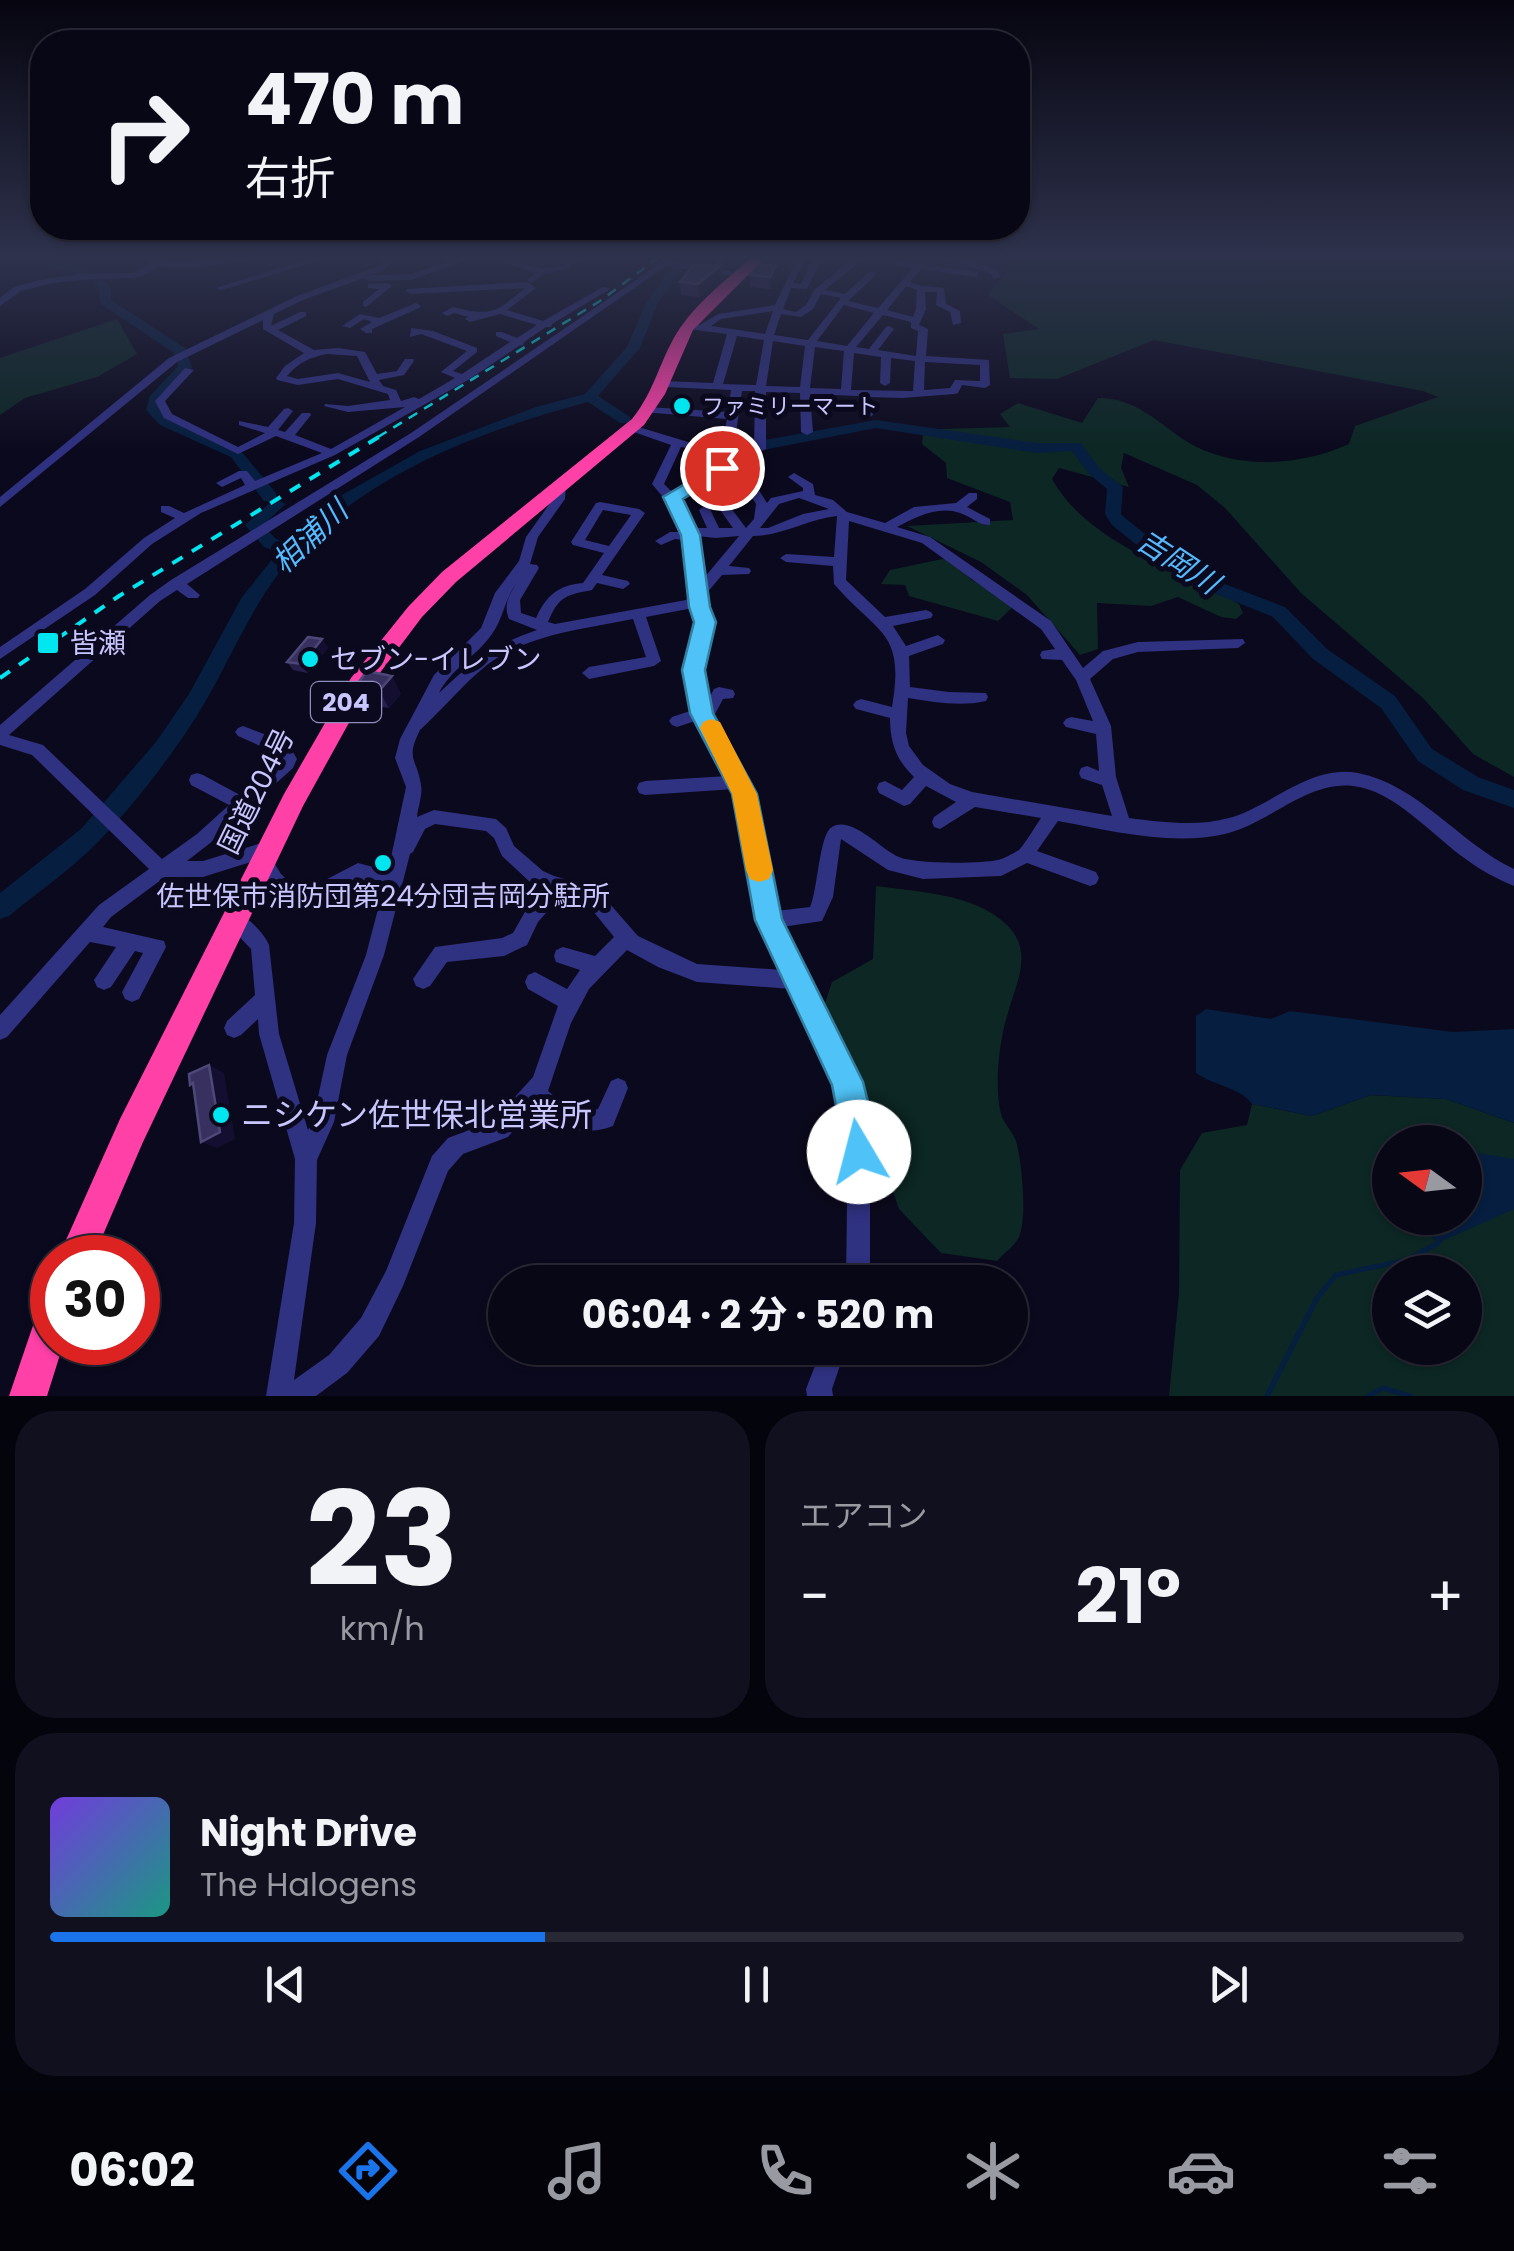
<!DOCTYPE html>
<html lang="ja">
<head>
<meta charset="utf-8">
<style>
	body { margin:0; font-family:Poppins,"Noto Sans JP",sans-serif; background:#11101f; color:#f1f3f6; height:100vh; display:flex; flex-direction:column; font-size:38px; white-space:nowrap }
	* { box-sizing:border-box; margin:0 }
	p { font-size:32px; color:#9899a1 }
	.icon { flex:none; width:55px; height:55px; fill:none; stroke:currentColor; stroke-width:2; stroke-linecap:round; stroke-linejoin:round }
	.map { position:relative; height:1396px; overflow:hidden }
	.sheet { display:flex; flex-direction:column; gap:15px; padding:15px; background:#04040c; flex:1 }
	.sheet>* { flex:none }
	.hud { position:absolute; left:30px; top:30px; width:1000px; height:210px; border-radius:40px; box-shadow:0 2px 8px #0004,0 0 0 2px #292835; background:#080716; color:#f1f3f6; overflow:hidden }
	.needle { width:65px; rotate:285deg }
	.tools { position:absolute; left:1372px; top:1125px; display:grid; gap:20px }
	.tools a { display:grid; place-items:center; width:110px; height:110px; border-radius:50%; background:#080716; box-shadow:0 2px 8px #0004,0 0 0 2px #292835; font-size:50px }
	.speed { position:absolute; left:30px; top:1235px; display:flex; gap:20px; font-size:50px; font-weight:700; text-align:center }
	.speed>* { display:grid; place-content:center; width:130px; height:130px; border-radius:50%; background:#080716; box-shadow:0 2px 8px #0004,0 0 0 2px #292835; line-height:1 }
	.speed .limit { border:15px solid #d22; background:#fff; color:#111 }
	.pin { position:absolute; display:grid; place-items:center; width:85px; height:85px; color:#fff; margin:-42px; border:5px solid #fff; border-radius:50%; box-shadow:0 2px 10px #0007 }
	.me { position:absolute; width:110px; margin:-55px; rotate:352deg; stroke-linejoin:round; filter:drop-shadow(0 0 8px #0008) }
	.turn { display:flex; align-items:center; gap:35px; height:210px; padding:0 50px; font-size:45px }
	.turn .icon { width:130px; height:130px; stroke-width:2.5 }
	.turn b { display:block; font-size:70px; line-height:85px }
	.big { font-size:75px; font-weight:700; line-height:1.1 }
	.sheet .tile { flex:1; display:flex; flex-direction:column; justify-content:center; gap:15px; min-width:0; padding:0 35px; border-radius:40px; background:#11101f }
	.sheet .dial { align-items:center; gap:0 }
	.dial b { font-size:130px; line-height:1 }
	.song { display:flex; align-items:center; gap:30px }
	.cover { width:120px; height:120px; border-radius:15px; background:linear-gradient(135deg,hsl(260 70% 55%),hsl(170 70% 35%)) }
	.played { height:10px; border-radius:5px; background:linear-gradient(90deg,#1a73e8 35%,#292835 35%) }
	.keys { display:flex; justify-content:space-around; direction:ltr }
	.heat { display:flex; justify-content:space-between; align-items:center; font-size:55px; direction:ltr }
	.sheet .tiles { flex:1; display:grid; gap:15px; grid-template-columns:1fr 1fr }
	.tile:last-child { grid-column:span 2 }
	.trip { position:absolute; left:488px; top:1265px; width:540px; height:100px; border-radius:50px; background:#080716; box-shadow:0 2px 8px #0004,0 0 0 2px #292835; font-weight:700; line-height:100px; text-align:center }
	.tab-bar { display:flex; height:160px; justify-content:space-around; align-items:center; background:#030309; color:#9899a1 }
	.tab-bar .icon { width:70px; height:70px }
	.tab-bar .current { color:#1a73e8 }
	.tab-bar b { font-size:45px; color:#f1f3f6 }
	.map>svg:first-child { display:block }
</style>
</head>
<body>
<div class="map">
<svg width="1514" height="1396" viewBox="0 0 1514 1396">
	<rect width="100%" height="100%" fill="#0b091d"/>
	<g fill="#0c2724" fill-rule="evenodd">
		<path d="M992 255H1514V777L1473 754 1423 698 1301 593 1225 508 1197 485 1124 453 1121 468 1129 487 1059 468 1052 479C1089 545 1179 569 1239 604L1243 613 1236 619 1221 617 1178 597 1151 606 1097 603 1098 649 1080 655 1027 595 981 562 907 526 1013 520 1010 502 947 478 946 463 922 444 923 434 940 429 1010 427 1000 414 1018 403 1082 423 1098 398C1136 398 1157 422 1186 441 1234 471 1301 466 1349 444L1355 426 1438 397 1423 391 1154 340 1057 379 1010 378 1003 334 1039 329 988 295 1004 275 1006 259Z"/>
		<path d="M117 319 137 354 97 377 25 398 0 415V358Z"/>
		<path d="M947 558 972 580 1014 606 998 621 909 596 905 585 881 584 890 570Z"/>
		<path d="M876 886C917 892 973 893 1006 924 1035 952 1016 983 1007 1016 999 1043 994 1087 1001 1114 1004 1124 1013 1132 1016 1141 1022 1161 1028 1221 1018 1239 1013 1247 1003 1254 997 1261L941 1253 899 1209 846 1055 822 1012 832 982 873 959Z"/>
		<path d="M1371 1095 1446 1099 1514 1123V1396H1169L1179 1293 1180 1170 1202 1133 1247 1125 1252 1104 1312 1116ZM1390 1142H1465V1218H1390ZM1390 1272H1465V1348H1390Z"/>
	</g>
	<g fill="#061e3f">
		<path d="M1206 1009 1271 1019 1290 1011 1453 1032 1514 1029V1123L1446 1099 1371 1095 1312 1116 1252 1104C1240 1087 1214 1086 1196 1073V1016Z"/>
		<path d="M1465 1151 1514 1159V1209L1438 1243 1412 1218H1465Z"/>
	</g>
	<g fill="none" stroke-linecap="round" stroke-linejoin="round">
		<g stroke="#061e3f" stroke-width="5">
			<path d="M1267 1396 1317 1298 1336 1275 1407 1260 1438 1243"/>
			<path d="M1368 1396 1383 1388 1410 1396"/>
		</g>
		<g fill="#061e3f" fill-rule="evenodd">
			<path d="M15 255C43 255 91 266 111 287V300L185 348 192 367 162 400 160 409 170 419 241 451 276 493V499L286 504 263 525 276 539 287 543 340 496 420 451 536 407 585 394 627 347 646 303 680 255H691L658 303 640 348 598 396 630 417V423H620L588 402C483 430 369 473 294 555 254 599 234 653 204 704 179 747 132 808 97 843 70 870 38 892 9 916L0 919V893L81 829 156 742 189 694 242 597 278 552 264 547 245 525 271 502 264 501 231 457 160 425 146 410 150 396 178 366 174 353 101 304 99 288 92 281Z"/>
			<path d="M876 420 1037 443H1081L1099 468 1123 487 1121 514 1124 517 1191 571 1285 607 1327 649 1395 696 1432 749 1478 777 1514 790V808L1463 790 1418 761 1381 708 1313 659 1273 617 1179 579 1112 525 1105 514 1107 489 1089 474 1072 451 1037 453 876 428 732 456 705 453 697 448 705 443 732 446Z"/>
		</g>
		<g fill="#2f3181" fill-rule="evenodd">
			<path d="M156 255H165L161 262C201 263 240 255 281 255L194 268 156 267 144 275 133 278 90 279 53 283 21 291 0 306V298L14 287 40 280 79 274 133 273 145 267Z"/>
			<path d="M322 255H337L222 290 215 288Z"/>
			<path d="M393 255H403L382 271 370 275 411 274 466 255H479L412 280 368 281 364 278 303 300 274 314 271 326 300 312H306V316L278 330 314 350 338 348 365 352 377 374 397 371 405 359H413L414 361 404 375 379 380 383 386 396 390 401 401 414 397 419 399 455 378 441 372 467 351 421 334 410 337 411 328 433 331 477 348V352L453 371 462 374 510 342 496 336V332H502L517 338 537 325 500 314 470 322 465 319 468 317 454 313 447 316 442 313 453 307C491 317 497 312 525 288L410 294 406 291 407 289 527 282 536 288 507 310 543 321 603 287 610 289 552 324 551 327H546L524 342 523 345 519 346 468 380 335 455 201 513 152 544 95 595 0 659V647L85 589 144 538 175 518 161 512V506H169L184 513 245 485 241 478 222 487 216 483 239 471H247L255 481 322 453 276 436 238 454 164 418 155 401 185 368 194 370 165 401 172 414 238 447 265 433 239 425V421L268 427 284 409 288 408 293 411 278 430 285 432 302 413H310L311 415 295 435 331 449 405 407 348 412 324 406 325 404 348 406 390 400 388 394 338 379 298 385 277 380 276 378 285 366 304 353 263 329V320L177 362 0 507V497L169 358 297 296 376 267ZM327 354 357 356 370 382 338 373 298 379 287 376C298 363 310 357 327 354Z"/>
			<path d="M508 255H518L513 260 542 269 563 265 558 255 575 258 591 255 579 263H570L571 268 545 274 531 283 527 280 535 273 504 263 503 261Z"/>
			<path d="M651 255H660L655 259Z"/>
			<path d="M666 255H675L670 261 746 274 742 277 666 266 419 437 187 584 200 595 198 598H188L177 590 160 601 9 735 43 745 162 859 197 834 229 805 191 785 189 780 191 775 197 773 203 775 240 795 281 759 276 753 238 736 235 732 238 728 243 726 288 743 297 759 293 768 209 844 187 861H203L268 841 274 844 277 849 274 854 270 856 281 874 297 889 310 888 358 863 388 871 406 787 395 758 400 739 434 675 481 628 495 593 519 561 526 537 553 499 556 483 560 482 566 486 565 499 538 537 530 564 537 565 539 568 520 600 521 613 536 618C546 596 558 585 583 583L604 553 573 545 571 542 596 503 600 502 639 509 645 513 602 575 628 581 630 584 623 589 597 583 592 590C566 595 559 596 548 622L555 624 686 600 692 592 690 556 684 540 675 539 661 545 655 541 670 532H681L672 508 652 484 671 445 628 430 626 428 632 425 708 448 702 451 681 447 664 484 672 492 718 466 755 459 761 462 759 464 725 471 678 499 684 507 692 528H707L699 510 705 506 709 507 719 528H733L715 503 721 499 725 500 746 528 754 519 756 504 747 490 749 487H757L767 503 771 498 803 491V488L788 477 794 473 813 484 815 495 833 500 847 512 885 523 914 507 956 503 969 493H977V499L967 507 990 519V525C978 525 972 517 960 513 939 505 915 517 897 527L930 537 1051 621 1083 668 1103 651 1138 642 1243 639 1245 643 1238 648 1138 652 1113 659 1090 679 1111 726 1116 777 1129 818C1161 822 1197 827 1229 818 1272 806 1310 764 1358 773 1419 785 1459 843 1514 869V886C1497 879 1482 871 1467 860 1434 837 1394 790 1353 786 1306 781 1269 824 1225 834 1172 846 1111 831 1058 821L1037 851 1096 872 1099 878 1096 884 1090 886 1027 863 1001 876 923 879 888 870 841 839 833 897 822 921 782 927 854 1076 870 1129V1282H846L848 1129 837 1085 792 989 697 982 658 967 627 950 589 989 571 1023 548 1091 569 1108 594 1110 598 1109 611 1081 618 1078 625 1081 628 1088 613 1126C583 1137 556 1129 534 1107L508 1137 463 1154 448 1171 403 1286 379 1336 347 1373 316 1396H266L294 1223 295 1159 259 1034 258 1019 241 1035 234 1038 227 1035 224 1028 227 1021 255 995 251 949 230 927 227 921 230 915 236 912C248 917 264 933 269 945L279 1034 308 1130 313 1120 327 1055 366 955 384 886 359 879C307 907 286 926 254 861L203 877H165L111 917 103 927 164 941 166 947 139 999 132 1002 125 999 122 992 143 953 135 951 111 987 104 990 97 987 94 980 116 947 90 942 7 1037 0 1040V1015L99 905 149 869 32 755 0 745V725L150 595 171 580 411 433 655 267ZM799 498 829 509 803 514 768 528H760L779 504ZM603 510 631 515 609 546 585 540ZM837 516 834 557 786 554 780 558 786 562 833 566 834 584C879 636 905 630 892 707L861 699 856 701 853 705 856 709 890 718C890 742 896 760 914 777L902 790 885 781 879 783 877 788 879 793 904 806 910 804 926 786 956 802 934 817 932 822 934 827 940 829 975 807 1041 818C1034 828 1027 841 1019 850 1014 853 1004 859 998 860 980 864 915 864 899 857 881 850 852 815 832 827 819 834 818 890 810 907L776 911 753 793 725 736 713 718 723 699 733 698 735 694 733 690 719 687 714 689 707 702 701 670 712 621 706 594 722 575 749 574 751 571 749 568 729 566 753 536C782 536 808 519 837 516ZM849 521 922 543 1041 629 1055 649 1042 651 1040 655 1042 659 1062 660 1076 680 1093 721 1071 717 1066 719 1063 723 1066 727 1096 734 1099 771 1087 766 1081 768 1079 773 1081 778 1102 785 1112 816 972 792 950 784 923 765 909 746 906 733 908 698C934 702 960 707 986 701L988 697 986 693 949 692 910 687 909 656 943 644 945 640 938 635 906 646 893 626 931 618 933 615 931 612 926 610 885 617 846 580ZM697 536 716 538 739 536 704 578 702 556ZM516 584C509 596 503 605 509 619L537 630C489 647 475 659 439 693 451 669 477 656 492 634 503 619 505 599 516 584ZM693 608 698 621 687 670 693 710 672 717 669 721 672 725 677 727 698 720 713 744 728 776 645 781 639 783 637 788 639 793 645 795 735 789 760 920 783 970 697 964 638 936 595 887 554 876 543 871 514 846 506 828 496 819 434 810 417 817C418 807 423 794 421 785 417 758 405 760 420 730 442 710 463 684 487 665 528 634 584 629 633 619L646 657 589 667 582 673 589 679 654 666 661 661 646 617ZM435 824 486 831 494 838 502 856 531 883 544 889 526 910 513 933 502 938 435 947 413 979 416 986 423 989 430 986 447 962 504 956 527 945 538 922 562 895 584 900 614 937 595 956 563 947 556 950 554 956 556 962 580 970 567 989 535 972 528 975 525 982 528 989 558 1006 533 1077 493 1121 448 1138 432 1156 386 1271 361 1318 329 1355 294 1380 316 1223 317 1160 334 1122 347 1055 384 955 410 854 413 852 425 829Z"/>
			<path d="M799 255H807L793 283 801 284 813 259 823 255H836L820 263 807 289 791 288 783 309 796 312 806 305 815 289 858 255H868L825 290 845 294 869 272H875V276L848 301 878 308 913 268 895 265V261L978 272V276L975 277 921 269 910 282 922 286 944 288 946 304 960 311 961 323 953 325 950 312 936 305 937 292H925L926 309 919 325 928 329 926 356 989 360 990 385 985 388 962 385 958 393 954 394 902 398 869 397 873 415 868 418 863 415 858 396 810 394 813 432 807 435 801 432 800 393 766 392V449L760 452 754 449 755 391H742L735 440 729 443 723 440 727 419 643 412 642 410 647 407 728 412 731 390 665 387 660 384 665 381 713 383 727 334 689 329 684 326 689 323 700 325 718 314 775 305ZM906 286 917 290 916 309 913 317 887 310ZM821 294 841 298 808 340 774 335 781 314 801 317 813 309ZM844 305 874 313 847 346 817 341ZM773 311 765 334 711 326 721 319ZM883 315 911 322V328L918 331 916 356 878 350 894 329 889 326 886 327 869 349 856 347ZM737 336 764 340 756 385 723 384ZM773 341 805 346 800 387 766 386ZM815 347 844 351 841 389 810 388ZM854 353 881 357 880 383 885 386 890 383 891 358 915 361 913 391 851 390ZM925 362 980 365V381L955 380 950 388 924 390Z"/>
			<path d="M931 255H947L964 260 969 255H978L972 262 996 269 1001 277 994 279 990 273Z"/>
			<path d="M368 284 388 283 392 286 366 307 363 306V302L379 289 368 288Z"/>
			<path d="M416 303 421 306 419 308 372 329V333H366L360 329 372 322 364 319 350 328 342 326 360 314 379 318Z"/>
			<path d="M822 1348H846L832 1389 833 1396H807L806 1389Z"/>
		</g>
		<g fill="#ff40a7" fill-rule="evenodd">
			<path d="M754 255H768L693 330 665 394 644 425 456 582 422 617 367 690 303 806 143 1142 93 1258H58L120 1119 284 794 351 678 408 607 442 572 632 419C655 391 661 356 680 328 700 299 729 278 754 255Z"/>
			<path d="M52 1303V1342H64L47 1396H9L39 1308Z"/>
		</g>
		<path stroke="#00e6f0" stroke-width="2.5" stroke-dasharray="10 8" stroke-linecap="butt" d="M378 437 600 301 662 255"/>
		<path stroke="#00e6f0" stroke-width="4" stroke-dasharray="12 11" stroke-linecap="butt" d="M0 678 119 596 382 435"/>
	</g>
	<g fill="#261f4c">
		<path d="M715 255H736L725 267 721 266 722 278 699 297 681 295 680 282 715 265Z"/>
		<path d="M750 275 776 278 770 289 750 287Z"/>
		<path d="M322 639 328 648 307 673 293 670 287 662Z"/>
		<path d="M355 687 401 694 389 708 366 705Z"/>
	</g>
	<g fill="#140f31">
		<path d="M725 255H736L725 267Z"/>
		<path d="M721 265 722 278 699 297 698 284Z"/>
		<path d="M776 266V278L770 289V277Z"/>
		<path d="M322 639 328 648 307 673 302 664Z"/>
		<path d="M392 676 401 694 389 708 379 691Z"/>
		<path d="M209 1065 224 1073 235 1139 217 1148 201 1142Z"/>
	</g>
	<g fill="#383160" stroke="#4e4879" stroke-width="2.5">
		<path d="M759 264 776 266 770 277 750 275Z"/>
		<path d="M693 265H721L698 284 680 282Z"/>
		<path d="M308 637 322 639 302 664 287 662Z"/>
		<path d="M367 671 392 676 379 691 355 687Z"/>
		<path d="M209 1065 220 1132 201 1142 193 1083 190 1085 189 1074Z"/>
	</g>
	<linearGradient id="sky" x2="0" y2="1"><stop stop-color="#060510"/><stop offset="0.57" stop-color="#2e324c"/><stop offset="1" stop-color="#2e324c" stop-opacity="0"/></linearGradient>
	<rect width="1514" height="451" fill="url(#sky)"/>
	<path fill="#4fc3f7" stroke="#337fa1" stroke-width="2.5" d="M722 462 728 464V471L683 499 700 535 710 607 716 622 705 670 713 713 757 794 782 919 863 1082 875 1130V1152L871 1163 859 1168 847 1163 832 1085 755 920 732 794 690 713 682 670 694 622 689 607 681 535 663 497Z"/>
	<path fill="#f59e0b" d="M711 719 720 722 757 794 773 870 769 879 759 882 750 879 746 870 732 794 700 728 703 722Z"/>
	<g fill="#00e6f0" stroke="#0b091d" stroke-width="4">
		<circle cx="682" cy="406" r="10"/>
		<rect x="36" y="631" width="24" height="24" rx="5"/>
		<circle cx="310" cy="659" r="10"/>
		<circle cx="383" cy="863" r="10"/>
		<circle cx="221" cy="1115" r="10"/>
	</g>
	<g text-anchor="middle" stroke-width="10" stroke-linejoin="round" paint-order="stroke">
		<g font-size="22" fill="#c8c5ff" stroke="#0b091d" text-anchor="start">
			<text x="702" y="414">ファミリーマート</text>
		</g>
		<rect fill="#0b091d" stroke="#8f8dbb" stroke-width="2.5" x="311" y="682" width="70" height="40" rx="8"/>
		<g font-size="25" font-weight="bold" fill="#c8c5ff">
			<text x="346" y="711">204</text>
		</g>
		<g font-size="28" fill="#c8c5ff" stroke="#0b091d" text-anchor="start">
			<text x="70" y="653">皆瀬</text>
			<text x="330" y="669">セブン-イレブン</text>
			<text x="383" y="906" text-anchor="middle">佐世保市消防団第24分団吉岡分駐所</text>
		</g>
		<g font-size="28" fill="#c8c5ff" stroke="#0b091d">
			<text transform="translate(256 791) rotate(-64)" y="10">国道204号</text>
		</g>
		<g font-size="30" font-style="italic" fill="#53baff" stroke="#0b091d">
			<text transform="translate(310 537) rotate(-43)" y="10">相浦川</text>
			<text transform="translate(1178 562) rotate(33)" y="10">吉岡川</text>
		</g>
		<g font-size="32" fill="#c8c5ff" stroke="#0b091d" text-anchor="start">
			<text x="241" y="1126">ニシケン佐世保北営業所</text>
		</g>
	</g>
</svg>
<div class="tools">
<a><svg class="needle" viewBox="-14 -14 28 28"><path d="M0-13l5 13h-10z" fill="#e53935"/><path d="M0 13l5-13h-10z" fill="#9899a1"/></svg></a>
<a><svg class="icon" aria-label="layers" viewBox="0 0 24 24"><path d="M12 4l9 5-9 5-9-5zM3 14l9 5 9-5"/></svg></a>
</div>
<div class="speed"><div class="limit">30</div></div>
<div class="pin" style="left:722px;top:468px;background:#d93025"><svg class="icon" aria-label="arrive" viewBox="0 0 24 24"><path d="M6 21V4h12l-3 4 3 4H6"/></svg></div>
<svg class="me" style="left:859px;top:1152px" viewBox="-20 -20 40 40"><circle r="19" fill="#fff"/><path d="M0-13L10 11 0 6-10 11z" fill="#4fc3f7"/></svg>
<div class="trip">06:04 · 2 分 · 520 m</div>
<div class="hud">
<div class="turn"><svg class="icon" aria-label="right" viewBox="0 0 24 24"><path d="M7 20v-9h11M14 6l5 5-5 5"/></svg><div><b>470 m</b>右折</div></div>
</div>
</div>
<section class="sheet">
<div class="tiles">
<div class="tile dial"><b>23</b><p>km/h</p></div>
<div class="tile"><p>エアコン</p>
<div class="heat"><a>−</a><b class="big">21°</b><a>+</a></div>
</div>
<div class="tile">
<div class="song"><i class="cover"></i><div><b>Night Drive</b><p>The Halogens</p></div></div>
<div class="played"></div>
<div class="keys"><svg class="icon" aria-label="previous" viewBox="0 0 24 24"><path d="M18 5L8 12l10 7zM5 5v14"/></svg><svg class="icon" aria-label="pause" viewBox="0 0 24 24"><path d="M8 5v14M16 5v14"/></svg><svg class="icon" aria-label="next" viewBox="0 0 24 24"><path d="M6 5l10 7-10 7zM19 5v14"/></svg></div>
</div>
</div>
</section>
<nav class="tab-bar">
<b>06:02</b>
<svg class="icon current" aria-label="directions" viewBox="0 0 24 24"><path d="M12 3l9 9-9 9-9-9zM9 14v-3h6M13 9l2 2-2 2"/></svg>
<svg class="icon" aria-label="music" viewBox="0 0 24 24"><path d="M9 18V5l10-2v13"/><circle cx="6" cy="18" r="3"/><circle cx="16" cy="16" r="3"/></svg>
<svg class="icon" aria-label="phone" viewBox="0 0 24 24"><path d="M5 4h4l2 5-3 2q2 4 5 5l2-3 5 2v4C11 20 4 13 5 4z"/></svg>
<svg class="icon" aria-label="climate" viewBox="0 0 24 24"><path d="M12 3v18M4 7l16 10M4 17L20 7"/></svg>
<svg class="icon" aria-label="car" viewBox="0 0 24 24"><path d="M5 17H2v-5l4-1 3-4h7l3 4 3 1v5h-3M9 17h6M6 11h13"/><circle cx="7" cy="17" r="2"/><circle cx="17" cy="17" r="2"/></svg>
<svg class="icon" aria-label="filters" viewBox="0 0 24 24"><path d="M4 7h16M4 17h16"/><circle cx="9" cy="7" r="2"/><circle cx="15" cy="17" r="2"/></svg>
</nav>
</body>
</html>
